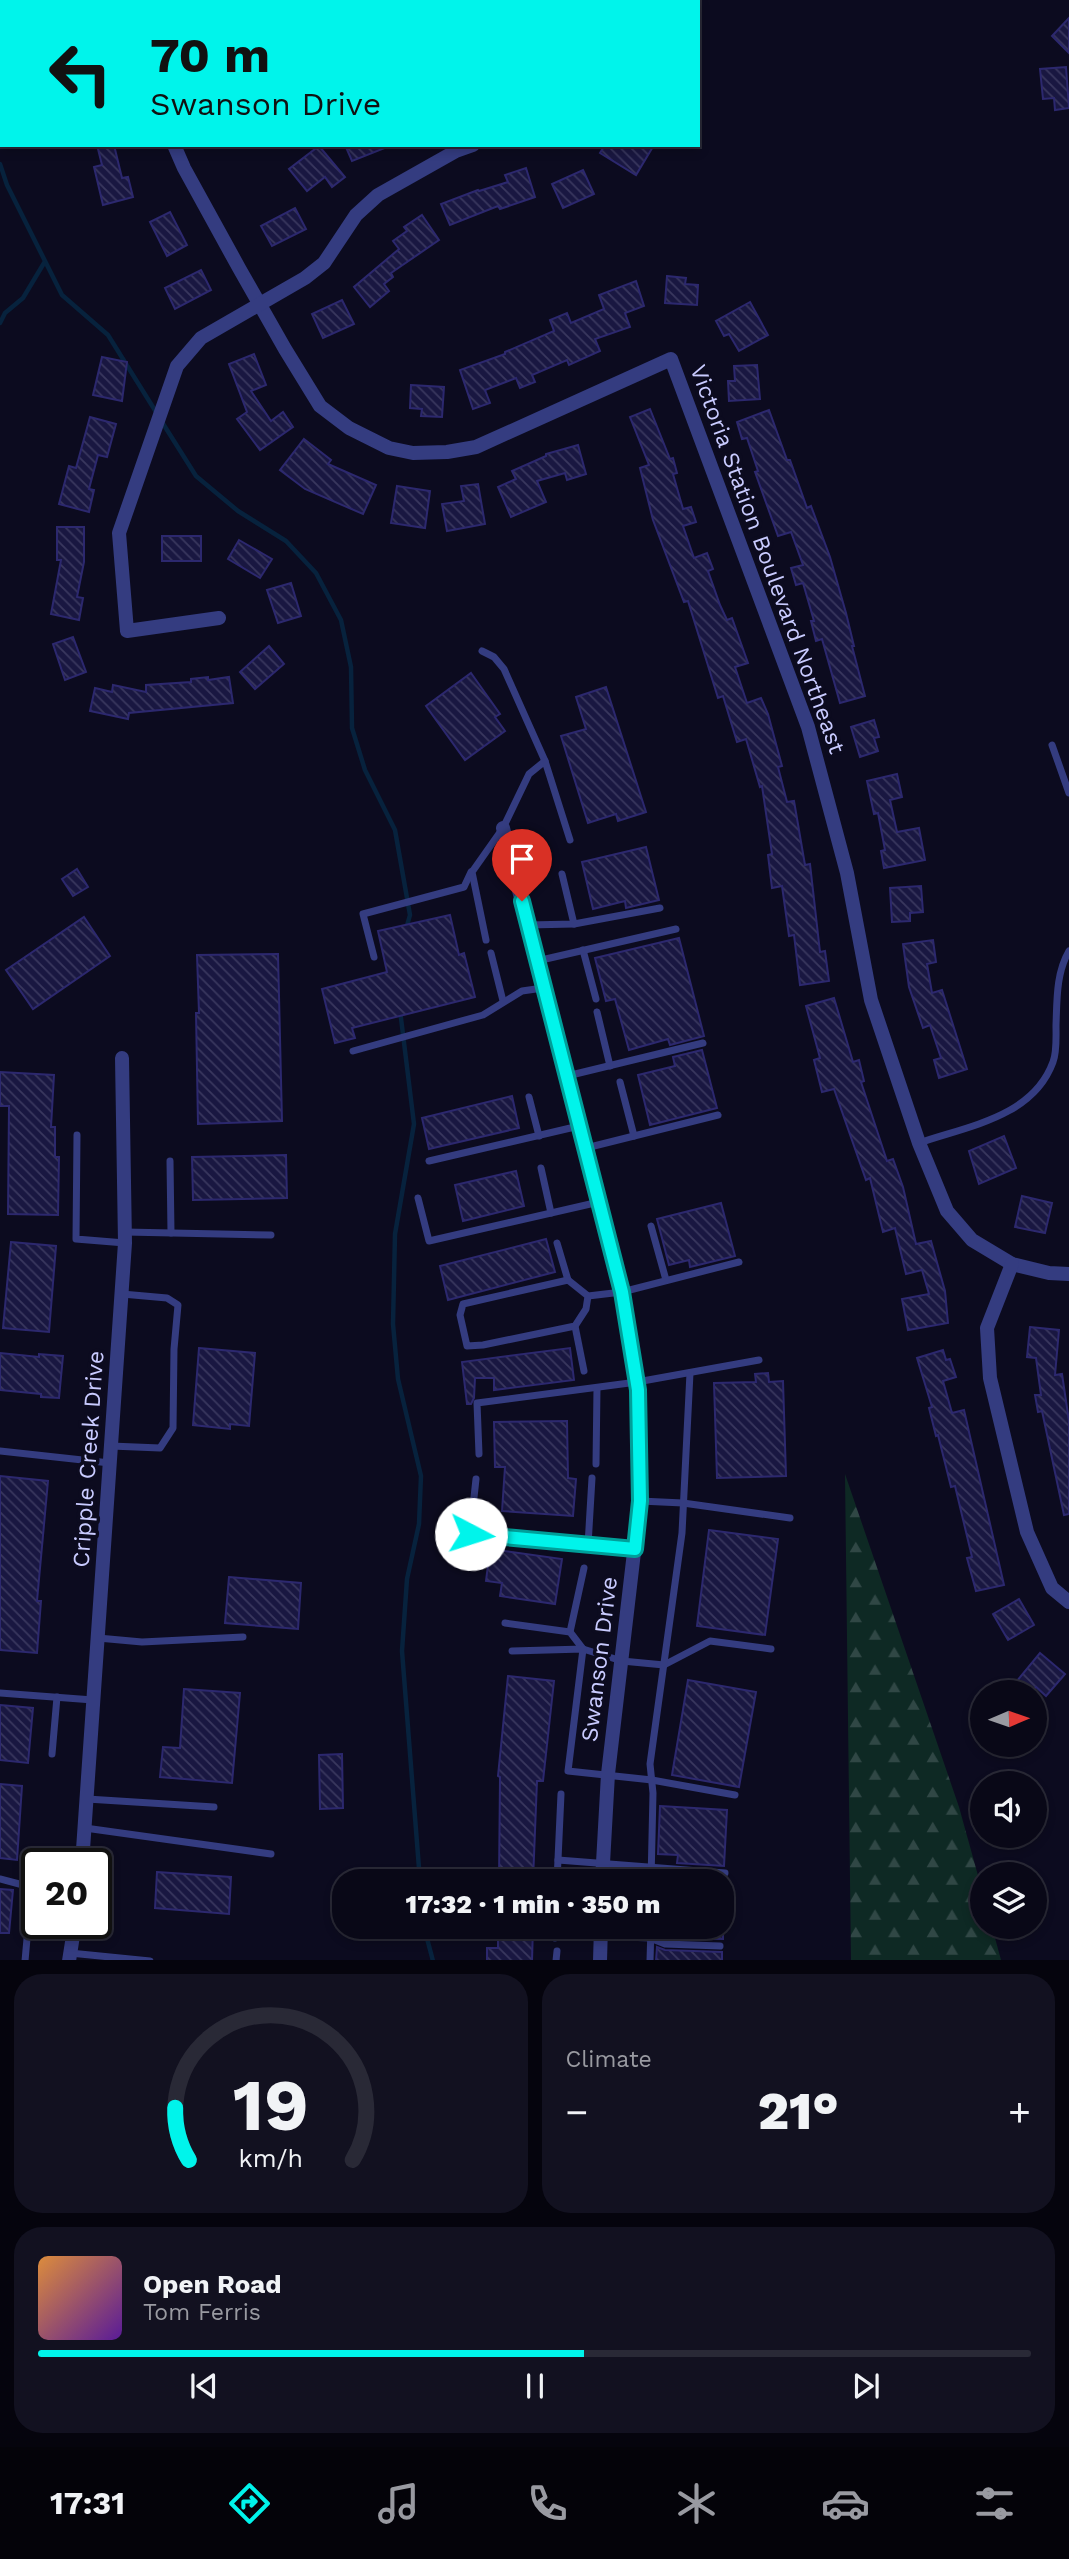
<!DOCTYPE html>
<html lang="en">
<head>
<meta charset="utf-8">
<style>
	body { margin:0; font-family:"Work Sans",sans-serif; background:#121120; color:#f1f3f6; height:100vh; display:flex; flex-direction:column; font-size:26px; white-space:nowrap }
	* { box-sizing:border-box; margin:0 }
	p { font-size:23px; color:#999aa1 }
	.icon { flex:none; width:38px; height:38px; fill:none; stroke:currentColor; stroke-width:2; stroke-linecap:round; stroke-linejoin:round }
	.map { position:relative; height:1960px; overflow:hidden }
	.panel { display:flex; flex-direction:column; gap:14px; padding:14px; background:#05040d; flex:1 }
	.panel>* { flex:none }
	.banner { position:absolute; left:0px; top:0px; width:700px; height:147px; box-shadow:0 4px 10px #0003,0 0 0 2px #292936; background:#00f4eb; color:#111; overflow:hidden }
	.needle { width:46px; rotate:88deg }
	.buttons { position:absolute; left:970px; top:1680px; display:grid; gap:14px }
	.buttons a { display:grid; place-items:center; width:77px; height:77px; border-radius:50%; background:#090817; box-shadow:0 4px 10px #0003,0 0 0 2px #292936; font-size:35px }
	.speed { position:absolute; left:21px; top:1848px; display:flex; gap:14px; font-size:35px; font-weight:700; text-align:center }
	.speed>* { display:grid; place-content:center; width:91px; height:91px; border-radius:50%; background:#090817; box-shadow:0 4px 10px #0003,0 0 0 2px #292936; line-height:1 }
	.speed .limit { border:4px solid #111; border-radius:10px; background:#fff; color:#111 }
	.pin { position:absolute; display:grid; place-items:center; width:60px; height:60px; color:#fff; margin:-72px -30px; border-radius:50% 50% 50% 0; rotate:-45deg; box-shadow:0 0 7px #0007 }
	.pin .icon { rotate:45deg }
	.me { position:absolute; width:77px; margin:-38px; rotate:95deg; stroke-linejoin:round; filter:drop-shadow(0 0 5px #0008) }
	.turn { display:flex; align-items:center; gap:24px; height:147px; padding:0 35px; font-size:32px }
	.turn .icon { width:91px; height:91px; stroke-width:2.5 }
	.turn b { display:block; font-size:49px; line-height:60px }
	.big { font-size:52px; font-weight:800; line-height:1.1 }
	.panel .card { flex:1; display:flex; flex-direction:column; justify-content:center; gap:10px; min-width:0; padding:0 24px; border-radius:28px; background:#121120 }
	.panel .dial { align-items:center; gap:0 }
	.dial svg { height:182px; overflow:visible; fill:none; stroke:#292936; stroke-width:7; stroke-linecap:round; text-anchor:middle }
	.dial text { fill:#f1f3f6; stroke:none }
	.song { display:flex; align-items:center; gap:21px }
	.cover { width:84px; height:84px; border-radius:10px; background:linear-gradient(135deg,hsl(30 70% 55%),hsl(270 70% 35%)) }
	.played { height:7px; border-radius:4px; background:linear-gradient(90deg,#00f4eb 55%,#292936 55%) }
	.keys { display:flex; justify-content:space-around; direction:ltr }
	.heat { display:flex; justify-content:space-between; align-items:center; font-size:38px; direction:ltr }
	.panel .tiles { flex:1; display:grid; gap:14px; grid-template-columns:1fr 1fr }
	.card:last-child { grid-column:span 2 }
	.trip { position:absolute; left:332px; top:1869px; width:402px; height:70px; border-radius:28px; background:#090817; box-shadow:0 4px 10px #0003,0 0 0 2px #292936; font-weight:800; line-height:70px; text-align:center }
	.tabs { display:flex; height:112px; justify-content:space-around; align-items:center; background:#040309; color:#999aa1 }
	.tabs .icon { width:49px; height:49px }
	.tabs .on { color:#00f4eb }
	.tabs b { font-size:32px; color:#f1f3f6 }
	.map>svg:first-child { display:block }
</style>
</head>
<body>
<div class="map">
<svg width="1069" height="1961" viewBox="0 0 1069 1961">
	<defs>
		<pattern id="forest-firs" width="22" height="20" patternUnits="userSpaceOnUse" patternTransform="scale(1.75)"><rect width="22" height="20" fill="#0e2924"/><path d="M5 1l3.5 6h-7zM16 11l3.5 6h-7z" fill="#304745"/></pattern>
		<pattern id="building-back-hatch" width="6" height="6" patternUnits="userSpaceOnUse" patternTransform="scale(1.75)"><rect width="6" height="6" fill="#191741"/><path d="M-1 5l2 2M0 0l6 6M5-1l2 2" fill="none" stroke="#39375e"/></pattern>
	</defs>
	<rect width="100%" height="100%" fill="#0c0b1f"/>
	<path fill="url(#forest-firs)" d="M845 1474 959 1807 982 1890V1927H992L1001 1960H851Z"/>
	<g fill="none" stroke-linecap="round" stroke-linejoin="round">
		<g stroke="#07223d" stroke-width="4.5">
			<path d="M0 1V0"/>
			<path d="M0 164 7 185 62 295 108 335 156 412"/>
			<path d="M0 323 5 313 23 298 44 263"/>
			<path d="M162 422 196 476 238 511 286 541 316 573 341 620 351 667 352 728 365 770 395 830 410 915 406 929"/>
			<path d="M400 1010 414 1124 395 1234 393 1324 398 1379 421 1476 419 1524 407 1579 402 1651 420 1881"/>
			<path d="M424 1927 433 1961"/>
		</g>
	</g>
	<g fill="url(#building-back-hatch)" stroke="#2c286e" stroke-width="2">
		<path d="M1069 18V53L1052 36Z"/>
		<path d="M1066 67 1069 108 1055 110 1054 98 1043 99 1040 69Z"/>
		<path d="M97 145H114L122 178 128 177 133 197 103 205 94 167 102 165Z"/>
		<path d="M345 145H389L390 146 352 161Z"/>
		<path d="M605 145H654L636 175 600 153Z"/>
		<path d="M319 146 345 177 332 187 325 177 307 191 289 169Z"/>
		<path d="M526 168 535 197 500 209 498 206 450 225 441 204 478 190 479 191 508 182 505 175Z"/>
		<path d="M583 170 594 194 563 208 552 184Z"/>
		<path d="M295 208 306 229 272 246 261 226Z"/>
		<path d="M170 212 187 245 167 256 150 222Z"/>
		<path d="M422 215 439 240 391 273 393 277 384 284 389 291 370 307 354 287 399 249 393 241 407 231 404 227Z"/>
		<path d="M201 270 211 290 175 309 165 288Z"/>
		<path d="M667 276 686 278 685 284 698 285 697 305 665 303Z"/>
		<path d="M636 281 644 306 625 313 630 327 595 339 600 351 569 365 567 360 532 375 535 382 520 388 516 378 485 390 490 403 473 409 460 370 505 354V352L554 331 550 320 567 313 571 323 604 309 599 295Z"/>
		<path d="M342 300 354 324 323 338 312 314Z"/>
		<path d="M750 302 768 335 739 351 729 334 724 336 716 321Z"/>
		<path d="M254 354 266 385 251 391 271 421 283 412 293 427 260 450 237 419 247 412 229 364Z"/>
		<path d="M102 357 127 362 122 401 93 395Z"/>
		<path d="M757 365 760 399 729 401 728 381H735L734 366Z"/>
		<path d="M411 385 444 387 442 417 421 416 422 409 410 408Z"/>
		<path d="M650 409 670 459 673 458 677 473 673 474 683 509 691 507 696 522 683 526 694 558 707 553 713 569 708 571 720 605 727 620 732 618 748 663 735 667 747 703 761 698 768 714 782 766 778 767 787 802 794 801 805 865 810 864 820 952 825 951 829 981 800 985 794 935 789 936 782 886 772 888 768 855 772 854 762 786 760 787 746 739 737 742 723 696 718 698 688 601 684 602 653 520 640 468 649 465 630 417Z"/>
		<path d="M769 410 787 460H790L807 508 811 506 830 557 846 613 854 646H852L865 696 840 703 822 639 816 641 811 621H814L803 583 796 585 791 568 803 565 791 532 778 536 755 472 758 471 747 438 742 439 737 422Z"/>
		<path d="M90 417 116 424 107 457 98 455 89 489 94 490 89 512 59 504 69 466 76 468Z"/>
		<path d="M304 439 331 460 328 464 376 485 363 514 305 489 280 470Z"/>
		<path d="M578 445 586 474 567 480 565 473 537 481 546 502 511 517 498 487 516 479 512 471 546 456V454Z"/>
		<path d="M478 484 485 524 447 531 442 504 464 501 461 486Z"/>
		<path d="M397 486 430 491 425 528 391 523Z"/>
		<path d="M57 527H84V562L77 597 83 598 79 620 51 614 61 560H57Z"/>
		<rect x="162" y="536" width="39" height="25"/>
		<path d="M239 540 272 559 260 578 228 559Z"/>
		<path d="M291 583 301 616 278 623 267 590Z"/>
		<path d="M73 637 86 672 65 680 53 644Z"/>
		<path d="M269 646 284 664 255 689 240 672Z"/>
		<path d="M471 673 500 714 495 717 505 731 465 760 426 706Z"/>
		<path d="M208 677V680L229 677 233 703 129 713 128 719 90 711 95 688 112 692 113 685 146 692V685L191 682V679Z"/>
		<path d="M606 687 646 812 618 821 616 814 588 823 561 736 586 729 576 697Z"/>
		<path d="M874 720 879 737 874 738 878 751 860 757 851 727Z"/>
		<path d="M897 774 902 797 890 800 897 832 919 828 925 860 884 868 881 851 885 850 878 813 874 814 867 781Z"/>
		<path d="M646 847 659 900 626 908 625 901 593 909 582 862Z"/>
		<path d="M77 869 88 887 73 896 62 879Z"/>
		<path d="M921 886 923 912 910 913V921L892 922 890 888Z"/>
		<path d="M450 915 459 955 464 953 475 997 352 1028 355 1038 335 1043 322 989 387 972 378 931Z"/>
		<path d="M84 917 110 956 33 1009 6 970Z"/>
		<path d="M679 938 704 1036 670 1045 668 1039 629 1050 615 999 606 1001 595 958Z"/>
		<path d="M933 940 936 962 927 964 932 993 942 990 967 1069 939 1078 934 1060 941 1058 930 1025 923 1028 909 987 903 944Z"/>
		<path d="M278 954 282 1121 198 1124 196 1013H199L197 955Z"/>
		<path d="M834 998 853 1062 859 1060 864 1081 861 1082 887 1161 893 1159 903 1187 916 1244 931 1241 945 1291 948 1323 908 1330 902 1299 929 1294 922 1270 906 1274 895 1228 883 1232 870 1178 866 1180 834 1089 822 1092 814 1060 820 1058 806 1006Z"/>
		<path d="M702 1050 717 1108 650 1125 638 1075 675 1066 673 1057Z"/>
		<path d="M0 1072 54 1075 51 1127H55V1157H59L58 1215 8 1214 9 1106H0Z"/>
		<path d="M512 1096 519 1128 429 1149 422 1118Z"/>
		<path d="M1004 1136 1016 1168 979 1184 969 1151Z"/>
		<path d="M286 1155 287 1198 193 1200 192 1157Z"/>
		<path d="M516 1171 524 1206 463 1221 455 1185Z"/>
		<path d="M1022 1196 1052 1203 1045 1233 1015 1227Z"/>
		<path d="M721 1203 735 1256 690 1267 689 1260 669 1265 657 1219Z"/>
		<path d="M546 1239 555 1272 448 1300 440 1266Z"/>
		<path d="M11 1242 56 1246 49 1332 3 1328Z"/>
		<path d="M1030 1327 1059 1330 1055 1375 1062 1374 1069 1421V1514L1064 1515 1042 1411 1038 1412 1035 1395H1041L1036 1358 1027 1357Z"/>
		<path d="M199 1348 255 1353 249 1426 230 1424V1429L193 1425Z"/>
		<path d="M570 1348 574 1380 494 1390V1378H475L474 1398 471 1404H467L462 1362Z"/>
		<path d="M943 1350 946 1360 950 1359 956 1377 943 1381 952 1413 964 1410 1004 1585 976 1591 967 1558 972 1557 955 1486 951 1487 938 1435 936 1436 929 1408 932 1407 917 1358Z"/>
		<path d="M0 1353 39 1357V1354L63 1356 59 1398 41 1397V1394L0 1390Z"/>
		<path d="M768 1373 769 1382 783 1381 786 1476 717 1478 714 1383 756 1382 755 1374Z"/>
		<path d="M567 1421 568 1478 576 1479 573 1516 502 1511 505 1467H495L494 1422Z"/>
		<path d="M0 1476 48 1481 37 1601H41L37 1653 0 1650Z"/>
		<path d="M709 1530 778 1539 765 1635 697 1626Z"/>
		<path d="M490 1549 562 1559 555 1604 500 1596 502 1583 486 1581Z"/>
		<path d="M229 1577 301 1583 298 1629 225 1623Z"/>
		<path d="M1019 1599 1034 1625 1008 1640 993 1614Z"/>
		<path d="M1040 1653 1065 1674 1046 1696 1036 1687 1032 1692H1028L1016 1682Z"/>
		<path d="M508 1676 554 1681 543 1781H537L533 1881H499L500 1777 498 1776Z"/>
		<path d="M688 1680 756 1692 739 1787 672 1775Z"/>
		<path d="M184 1689 240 1693 232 1783 160 1777 163 1747 180 1748Z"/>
		<path d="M0 1705 33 1708 28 1763 0 1760Z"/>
		<path d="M342 1754 343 1808 320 1809 319 1755Z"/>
		<path d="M0 1784 22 1786 17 1860 0 1858Z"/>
		<path d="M660 1806 727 1810 724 1866 677 1863 678 1855 658 1854Z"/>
		<path d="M157 1872 231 1877 229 1914 155 1908Z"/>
		<path d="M0 1889 13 1890 9 1933H0Z"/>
		<path d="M498 1927H533L532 1961H487V1948H498Z"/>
		<path d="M657 1927H723V1939L666 1938 657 1934Z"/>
		<path d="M657 1947 665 1950 722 1952V1961H656Z"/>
	</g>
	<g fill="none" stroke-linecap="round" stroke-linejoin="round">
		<g stroke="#343c80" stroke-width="7">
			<path d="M482 651 494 657 504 669 545 761"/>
			<path d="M1052 745 1069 793"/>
			<path d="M562 874 574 924"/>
			<path d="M528 925 574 924 660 908"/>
			<path d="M486 940 472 872 503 828 529 774 545 761 570 840"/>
			<path d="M583 950 596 999"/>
			<path d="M491 953 503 1001"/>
			<path d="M374 957 363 914 464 887 471 872"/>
			<path d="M537 961 676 929"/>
			<path d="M597 1012 610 1066"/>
			<path d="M353 1051 483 1015 522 991 543 988"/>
			<path d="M567 1076 703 1043"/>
			<path d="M620 1082 634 1136"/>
			<path d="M529 1097 539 1136"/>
			<path d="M77 1135 76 1239 125 1243"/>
			<path d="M919 1143C968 1126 1033 1117 1053 1062 1057 1052 1056 1037 1056 1025 1057 1001 1056 973 1069 951"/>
			<path d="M586 1148 718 1115"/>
			<path d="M170 1161 171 1233"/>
			<path d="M429 1161 579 1126"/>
			<path d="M541 1168 551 1213"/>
			<path d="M418 1198 429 1241 599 1202"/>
			<path d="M651 1226 666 1280"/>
			<path d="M125 1232 271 1235"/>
			<path d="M557 1243 568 1280"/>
			<path d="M588 1296 568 1280 463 1304 460 1315 467 1346 483 1345 575 1326 586 1309 588 1296 622 1292 739 1262"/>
			<path d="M575 1326 584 1371"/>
			<path d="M111 1446 160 1448 173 1428 174 1349 178 1305 167 1298 122 1294"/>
			<path d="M0 1451 110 1463"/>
			<path d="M479 1454 477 1403 637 1382 759 1360"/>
			<path d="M596 1464 597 1388"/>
			<path d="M476 1479 470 1534 634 1549"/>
			<path d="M640 1501 683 1503 790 1518"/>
			<path d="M588 1545 592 1478"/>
			<path d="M505 1623 570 1632 583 1649 622 1661 664 1665 710 1641 771 1649"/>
			<path d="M570 1632 584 1568"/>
			<path d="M98 1638 142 1642 243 1637"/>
			<path d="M512 1651 583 1649 568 1771 652 1780 735 1795"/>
			<path d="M0 1693 93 1700"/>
			<path d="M52 1754 57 1697"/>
			<path d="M87 1799 214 1807"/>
			<path d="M85 1828 271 1854"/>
			<path d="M558 1860 725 1873"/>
			<path d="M0 1879 23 1885 30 1905 37 1906"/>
			<path d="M557 1881 561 1794"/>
			<path d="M651 1881 653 1793 650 1764 682 1533 690 1373"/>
			<path d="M601 1936 650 1938 665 1944 720 1946"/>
			<path d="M555 1938 556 1927"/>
			<path d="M70 1953 150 1961"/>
			<path d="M25 1961 30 1905"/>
			<path d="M556 1961 557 1951"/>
			<path d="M650 1961 651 1927"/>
		</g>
		<g stroke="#343c80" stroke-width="14">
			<path d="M141 2V0"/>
			<path d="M174 145 184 168 239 268 285 349 320 406 349 428 389 448 413 453 447 452 476 447 671 359 808 727 847 873 871 1000 919 1143 947 1211 972 1240 1012 1264 1049 1273 1069 1274"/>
			<path d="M219 618 127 631 119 533 177 366 201 338 305 278 324 263 356 215 378 195 456 151 473 145"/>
			<path d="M503 828 622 1292 638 1390 640 1501 608 1774 602 1881"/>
			<path d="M1012 1264 987 1328 990 1378 1027 1532 1052 1588 1069 1602"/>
			<path d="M82 1864 125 1243 122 1058"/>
			<path d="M69 1961 75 1923"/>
			<path d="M600 1961 601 1927"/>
		</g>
	</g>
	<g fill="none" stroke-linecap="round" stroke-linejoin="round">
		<g stroke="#009f99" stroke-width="18">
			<path id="route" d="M471 1534 635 1549 640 1501 638 1390 622 1292 522 901"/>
		</g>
		<use href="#route" stroke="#00f4eb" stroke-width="12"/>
	</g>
	<g text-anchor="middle" stroke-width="7" stroke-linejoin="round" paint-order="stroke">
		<g font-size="23" fill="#c9cbff" stroke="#0c0b1f">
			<text transform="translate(768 559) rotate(70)" y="8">Victoria Station Boulevard Northeast</text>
			<text transform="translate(88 1459) rotate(-86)" y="8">Cripple Creek Drive</text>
			<text transform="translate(599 1659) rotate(-83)" y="8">Swanson Drive</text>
		</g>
	</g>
</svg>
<div class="buttons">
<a><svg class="needle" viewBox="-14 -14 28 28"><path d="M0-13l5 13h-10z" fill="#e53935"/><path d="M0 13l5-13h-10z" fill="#999aa1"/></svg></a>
<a><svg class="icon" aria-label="sound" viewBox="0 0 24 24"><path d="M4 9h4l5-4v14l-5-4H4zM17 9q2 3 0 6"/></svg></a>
<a><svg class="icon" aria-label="layers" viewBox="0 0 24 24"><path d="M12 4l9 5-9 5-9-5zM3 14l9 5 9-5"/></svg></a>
</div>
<div class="speed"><div class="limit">20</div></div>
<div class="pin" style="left:522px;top:901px;background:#d93025"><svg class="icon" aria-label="arrive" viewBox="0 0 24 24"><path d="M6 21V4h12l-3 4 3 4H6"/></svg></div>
<svg class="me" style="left:471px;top:1534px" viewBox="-20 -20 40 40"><circle r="19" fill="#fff"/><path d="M0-13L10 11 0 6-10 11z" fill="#00f4eb"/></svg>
<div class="trip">17:32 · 1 min · 350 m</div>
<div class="banner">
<div class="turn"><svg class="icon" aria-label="left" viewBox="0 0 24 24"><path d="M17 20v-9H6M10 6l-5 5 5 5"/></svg><div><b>70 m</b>Swanson Drive</div></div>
</div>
</div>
<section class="panel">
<div class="tiles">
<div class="card dial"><svg viewBox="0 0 100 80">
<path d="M14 69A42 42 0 1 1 86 69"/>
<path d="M14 69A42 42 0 0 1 8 46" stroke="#00f4eb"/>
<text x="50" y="56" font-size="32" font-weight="700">19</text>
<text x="50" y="72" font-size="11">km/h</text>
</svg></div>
<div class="card"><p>Climate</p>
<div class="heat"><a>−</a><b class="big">21°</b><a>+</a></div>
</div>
<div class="card">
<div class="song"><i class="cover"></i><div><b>Open Road</b><p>Tom Ferris</p></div></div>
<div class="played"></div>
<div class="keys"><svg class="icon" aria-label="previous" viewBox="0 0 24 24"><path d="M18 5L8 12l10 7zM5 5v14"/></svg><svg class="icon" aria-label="pause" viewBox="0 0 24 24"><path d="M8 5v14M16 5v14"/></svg><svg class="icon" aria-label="next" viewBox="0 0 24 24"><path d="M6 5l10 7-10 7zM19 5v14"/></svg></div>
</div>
</div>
</section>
<nav class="tabs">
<b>17:31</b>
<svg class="icon on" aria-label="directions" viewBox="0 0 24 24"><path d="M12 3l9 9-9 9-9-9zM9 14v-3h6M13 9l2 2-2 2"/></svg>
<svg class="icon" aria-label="music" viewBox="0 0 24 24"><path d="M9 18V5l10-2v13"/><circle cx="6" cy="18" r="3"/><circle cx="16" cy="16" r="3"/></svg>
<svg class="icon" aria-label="phone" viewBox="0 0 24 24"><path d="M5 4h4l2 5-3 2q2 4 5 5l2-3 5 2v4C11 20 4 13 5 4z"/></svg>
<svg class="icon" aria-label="climate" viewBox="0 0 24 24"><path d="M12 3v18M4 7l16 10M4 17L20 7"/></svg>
<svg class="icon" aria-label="car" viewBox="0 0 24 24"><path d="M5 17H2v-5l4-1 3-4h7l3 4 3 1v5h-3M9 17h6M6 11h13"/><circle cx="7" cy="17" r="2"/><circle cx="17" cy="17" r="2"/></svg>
<svg class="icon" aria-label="filters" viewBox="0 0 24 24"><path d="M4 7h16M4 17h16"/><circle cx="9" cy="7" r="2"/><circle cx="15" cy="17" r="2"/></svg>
</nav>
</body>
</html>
